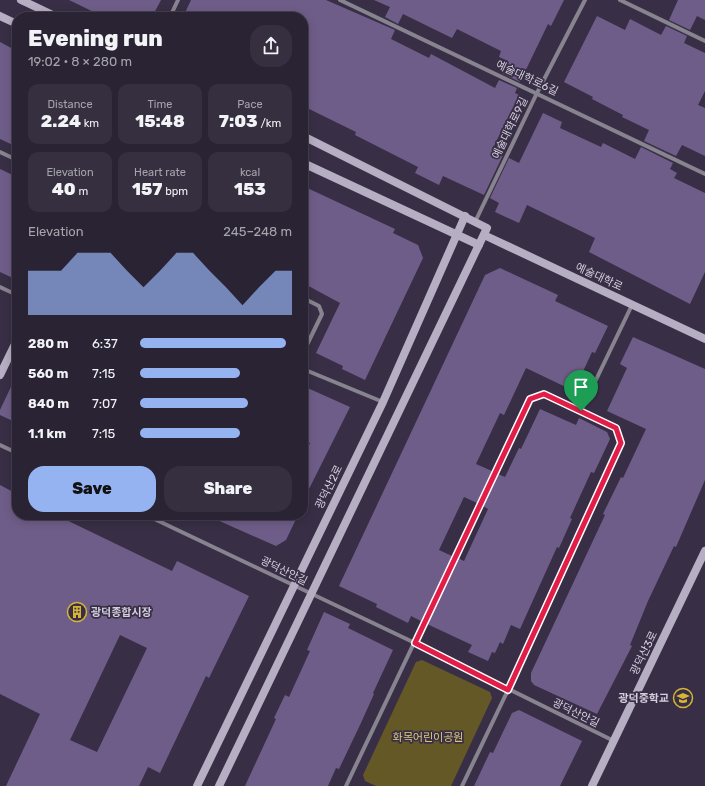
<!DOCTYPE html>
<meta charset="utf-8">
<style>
body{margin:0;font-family:Rubik,"Noto Sans KR",sans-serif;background:#362f40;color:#f1f3f6;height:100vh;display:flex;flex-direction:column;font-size:15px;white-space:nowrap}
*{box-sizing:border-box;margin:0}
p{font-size:13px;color:#a5a4ac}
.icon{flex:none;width:22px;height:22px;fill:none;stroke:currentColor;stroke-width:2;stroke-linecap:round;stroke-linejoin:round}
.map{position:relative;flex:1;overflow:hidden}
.sheet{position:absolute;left:12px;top:12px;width:296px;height:508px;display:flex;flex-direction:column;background:#2a2334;border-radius:16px;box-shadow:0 2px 10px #0003,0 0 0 1px #46404f}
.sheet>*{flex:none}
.pin{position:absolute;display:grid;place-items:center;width:34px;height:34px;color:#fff;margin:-41px -17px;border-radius:50% 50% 50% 0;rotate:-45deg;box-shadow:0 0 4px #0007}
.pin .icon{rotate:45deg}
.round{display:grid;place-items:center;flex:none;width:42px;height:42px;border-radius:16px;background:#362f40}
.summary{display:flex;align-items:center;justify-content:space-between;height:68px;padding:0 16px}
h1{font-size:22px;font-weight:800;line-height:30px}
.stats{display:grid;grid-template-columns:repeat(3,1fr);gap:6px;height:68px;padding:4px 16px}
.stats div{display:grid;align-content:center;border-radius:10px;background:#362f40;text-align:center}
.stats b{font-size:17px;font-weight:800}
.stats small{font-size:11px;font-weight:400}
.stats p{font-size:11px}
.chart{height:112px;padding:8px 16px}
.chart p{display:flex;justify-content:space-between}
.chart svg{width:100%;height:72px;margin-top:4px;fill:#95b2f1;opacity:.7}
.action{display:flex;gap:8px;margin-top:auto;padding:8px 16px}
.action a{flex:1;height:46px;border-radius:16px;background:#95b2f1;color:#111;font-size:16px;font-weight:800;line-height:46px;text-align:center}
.action a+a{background:#362f40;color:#f1f3f6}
ul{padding:0 16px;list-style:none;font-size:13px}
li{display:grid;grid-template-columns:64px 48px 1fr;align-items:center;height:30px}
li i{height:10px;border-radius:5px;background:#95b2f1}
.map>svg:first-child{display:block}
.green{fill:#655827}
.building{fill:#6f5d89;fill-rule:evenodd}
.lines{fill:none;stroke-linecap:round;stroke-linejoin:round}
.street{stroke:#87838f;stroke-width:4}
.secondary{stroke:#b6afc3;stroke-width:8}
.route-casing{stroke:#fff;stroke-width:8}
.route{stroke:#e11d48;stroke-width:5}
.labels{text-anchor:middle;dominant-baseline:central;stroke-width:3.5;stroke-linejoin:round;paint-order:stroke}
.street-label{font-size:11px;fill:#d4cedd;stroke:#382f46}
.poi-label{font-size:11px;font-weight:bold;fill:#d4cedd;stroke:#382f46;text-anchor:start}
.park-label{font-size:11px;fill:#dcc779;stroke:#382f46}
</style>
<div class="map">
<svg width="705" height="786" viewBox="0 0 705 786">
<rect width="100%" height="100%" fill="#382f46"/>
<path class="green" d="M422 660 490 692 492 698 451 786H376L365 781 363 775 416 662Z"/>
<g class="building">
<path d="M69 0H161L152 17H104Z"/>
<path d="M191 0H326L395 30 391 39 429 58 431 54 495 88 499 80 517 88 515 93 519 95 492 150 503 155 484 195 443 176 439 185 415 173 418 167 355 135 356 132 303 106V17H183Z"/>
<path d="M374 0H564L551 26 548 24 520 82 502 73 508 61 499 57 501 51 457 29 452 38 403 14 398 24 385 17 390 7Z"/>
<path d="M678 0H705V20L697 16 690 30 669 20Z"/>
<path d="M597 16 625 30 630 19 661 35 666 26 687 36 684 43 705 53V91L698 105 705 108V156L682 145 676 156 644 141 649 130 622 117 623 115 592 99 593 97 564 82Z"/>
<path d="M0 42 17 51V147L0 139Z"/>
<path d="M543 113 562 122 560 128 601 147 603 143 635 159 641 147 673 163 670 169 677 173 674 178 705 193V272L690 304 589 252 595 238 527 205 519 223 495 212 499 203 490 198 509 158 519 163Z"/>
<path d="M0 169 17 177V280L0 272Z"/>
<path d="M303 186 395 229 393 233 418 245 423 258 365 380 342 369 343 366 316 353 340 303 303 283Z"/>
<path d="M500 268 558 295 555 301 608 326 595 353 592 352 574 391 526 368 504 415 500 413 476 464 492 471 477 503 464 497 439 550 452 556 421 621 411 616 408 623 376 607 377 604 339 586 485 275Z"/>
<path d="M633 337 705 369V480L676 547 674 546 648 601 630 645 632 646 597 714 534 685 531 681V673L605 515 603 514 621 477 623 478 646 429 607 411 627 368 620 364Z"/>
<path d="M17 374V423L0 415V410Z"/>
<path d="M303 386 350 407 303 501V457L310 443 303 439Z"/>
<path d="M540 409 576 425 579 418 607 432 610 439 594 473 591 472 570 518 572 519 559 548 557 547 520 629 511 625 503 644 500 642 495 653 492 652 488 661 468 652 472 645 427 624 458 558 464 561 488 509 483 506 498 474 505 477 519 448 521 449Z"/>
<path d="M0 485 17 494V515H56L172 571 177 561 249 596 209 678 206 676 160 773 148 767 139 786H6L40 714 0 694ZM120 635 147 648 97 752 70 740Z"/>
<path d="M206 515H298L286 540 276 546Z"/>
<path d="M324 612 350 624 348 628 393 650 373 693 374 694 360 725 339 769 336 768 328 786H245L276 719 274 718 285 695 289 697 310 651 307 650Z"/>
<path d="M519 710 582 741 560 786H474L490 752 493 753 512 713Z"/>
</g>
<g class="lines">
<g class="street">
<path d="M340 0 705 174"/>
<path d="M620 0 705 41"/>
<path d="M170 17 178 0"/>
<path d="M0 152 17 160"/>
<path d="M475 222 537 93 585 0"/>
<path d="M0 287 17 295"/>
<path d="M303 298 319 306 322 314 303 353"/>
<path d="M303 369 383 402"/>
<path d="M581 411 632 305"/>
<path d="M0 445 17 453"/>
<path d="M146 515 415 643 614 741"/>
<path d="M346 786 530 399 544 394 616 429 621 443 508 690 462 786"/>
</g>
<g class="secondary">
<path d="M21 0 57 17"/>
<path d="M0 16 17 24"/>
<path d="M303 163 479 245"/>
<path d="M484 235 705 339"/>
<path d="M0 375 17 340"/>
<path d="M197 786 383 402 465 216"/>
<path d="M219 786 487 228 303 136"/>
<path d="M592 786 705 551"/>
</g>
</g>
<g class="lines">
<defs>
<path id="route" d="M544 394 616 428 621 443 508 690 415 643 530 399Z"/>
</defs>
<use href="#route" class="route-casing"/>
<use href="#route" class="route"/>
</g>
<defs>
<symbol id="building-ring" viewBox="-11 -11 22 22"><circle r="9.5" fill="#382f46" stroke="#d5b535" stroke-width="1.5"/><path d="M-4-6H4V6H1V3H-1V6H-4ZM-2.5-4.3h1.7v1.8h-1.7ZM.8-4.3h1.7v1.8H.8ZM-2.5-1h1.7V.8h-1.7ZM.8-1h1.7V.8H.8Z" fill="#d5b535"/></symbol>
<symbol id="school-ring" viewBox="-11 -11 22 22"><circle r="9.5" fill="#382f46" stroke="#d5b535" stroke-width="1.5"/><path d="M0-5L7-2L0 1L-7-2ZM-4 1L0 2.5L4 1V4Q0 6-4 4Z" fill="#d5b535"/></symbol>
</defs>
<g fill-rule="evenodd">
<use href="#building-ring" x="66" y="601" width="22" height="22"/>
<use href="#school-ring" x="672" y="687" width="22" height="22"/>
</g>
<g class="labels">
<g class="street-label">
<text transform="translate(527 78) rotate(25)">예술대학로6길</text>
<text transform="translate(510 128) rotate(-64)">예술대학로9길</text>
<text transform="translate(599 277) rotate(25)">예술대학로</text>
<text transform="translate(329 487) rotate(-64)">광덕산2로</text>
<text transform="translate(284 571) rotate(26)">광덕산안길</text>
<text transform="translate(644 653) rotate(-64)">광덕산3로</text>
<text transform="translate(576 713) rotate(26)">광덕산안길</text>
</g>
<g class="poi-label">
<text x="91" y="612">광덕종합시장</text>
<text x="669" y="698" text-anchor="end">광덕중학교</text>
</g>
<g class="park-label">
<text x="428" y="737">화목어린이공원</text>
</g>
</g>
</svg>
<div class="pin" style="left:581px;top:411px;background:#1e9e55"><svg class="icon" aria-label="arrive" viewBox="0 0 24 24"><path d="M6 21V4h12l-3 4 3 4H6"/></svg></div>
<section class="sheet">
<div class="summary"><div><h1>Evening run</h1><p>19:02 · 8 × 280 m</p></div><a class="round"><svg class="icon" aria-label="share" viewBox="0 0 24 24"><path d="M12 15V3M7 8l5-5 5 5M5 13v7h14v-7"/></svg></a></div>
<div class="stats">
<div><p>Distance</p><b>2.24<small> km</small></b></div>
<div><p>Time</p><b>15:48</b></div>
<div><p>Pace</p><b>7:03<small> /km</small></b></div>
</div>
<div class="stats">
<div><p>Elevation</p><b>40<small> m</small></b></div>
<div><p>Heart rate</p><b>157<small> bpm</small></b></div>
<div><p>kcal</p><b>153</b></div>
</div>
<div class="chart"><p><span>Elevation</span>245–248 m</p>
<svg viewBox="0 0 160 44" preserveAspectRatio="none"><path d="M0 44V17L10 17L20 17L30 6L40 6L50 6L60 17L70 27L80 17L90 6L100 6L110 17L120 27L130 38L140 27L150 17L160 17V44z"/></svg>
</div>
<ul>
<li><b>280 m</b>6:37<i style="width:96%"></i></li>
<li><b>560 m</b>7:15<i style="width:66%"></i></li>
<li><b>840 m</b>7:07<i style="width:71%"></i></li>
<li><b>1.1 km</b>7:15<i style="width:66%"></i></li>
</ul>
<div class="action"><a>Save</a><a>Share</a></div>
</section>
</div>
